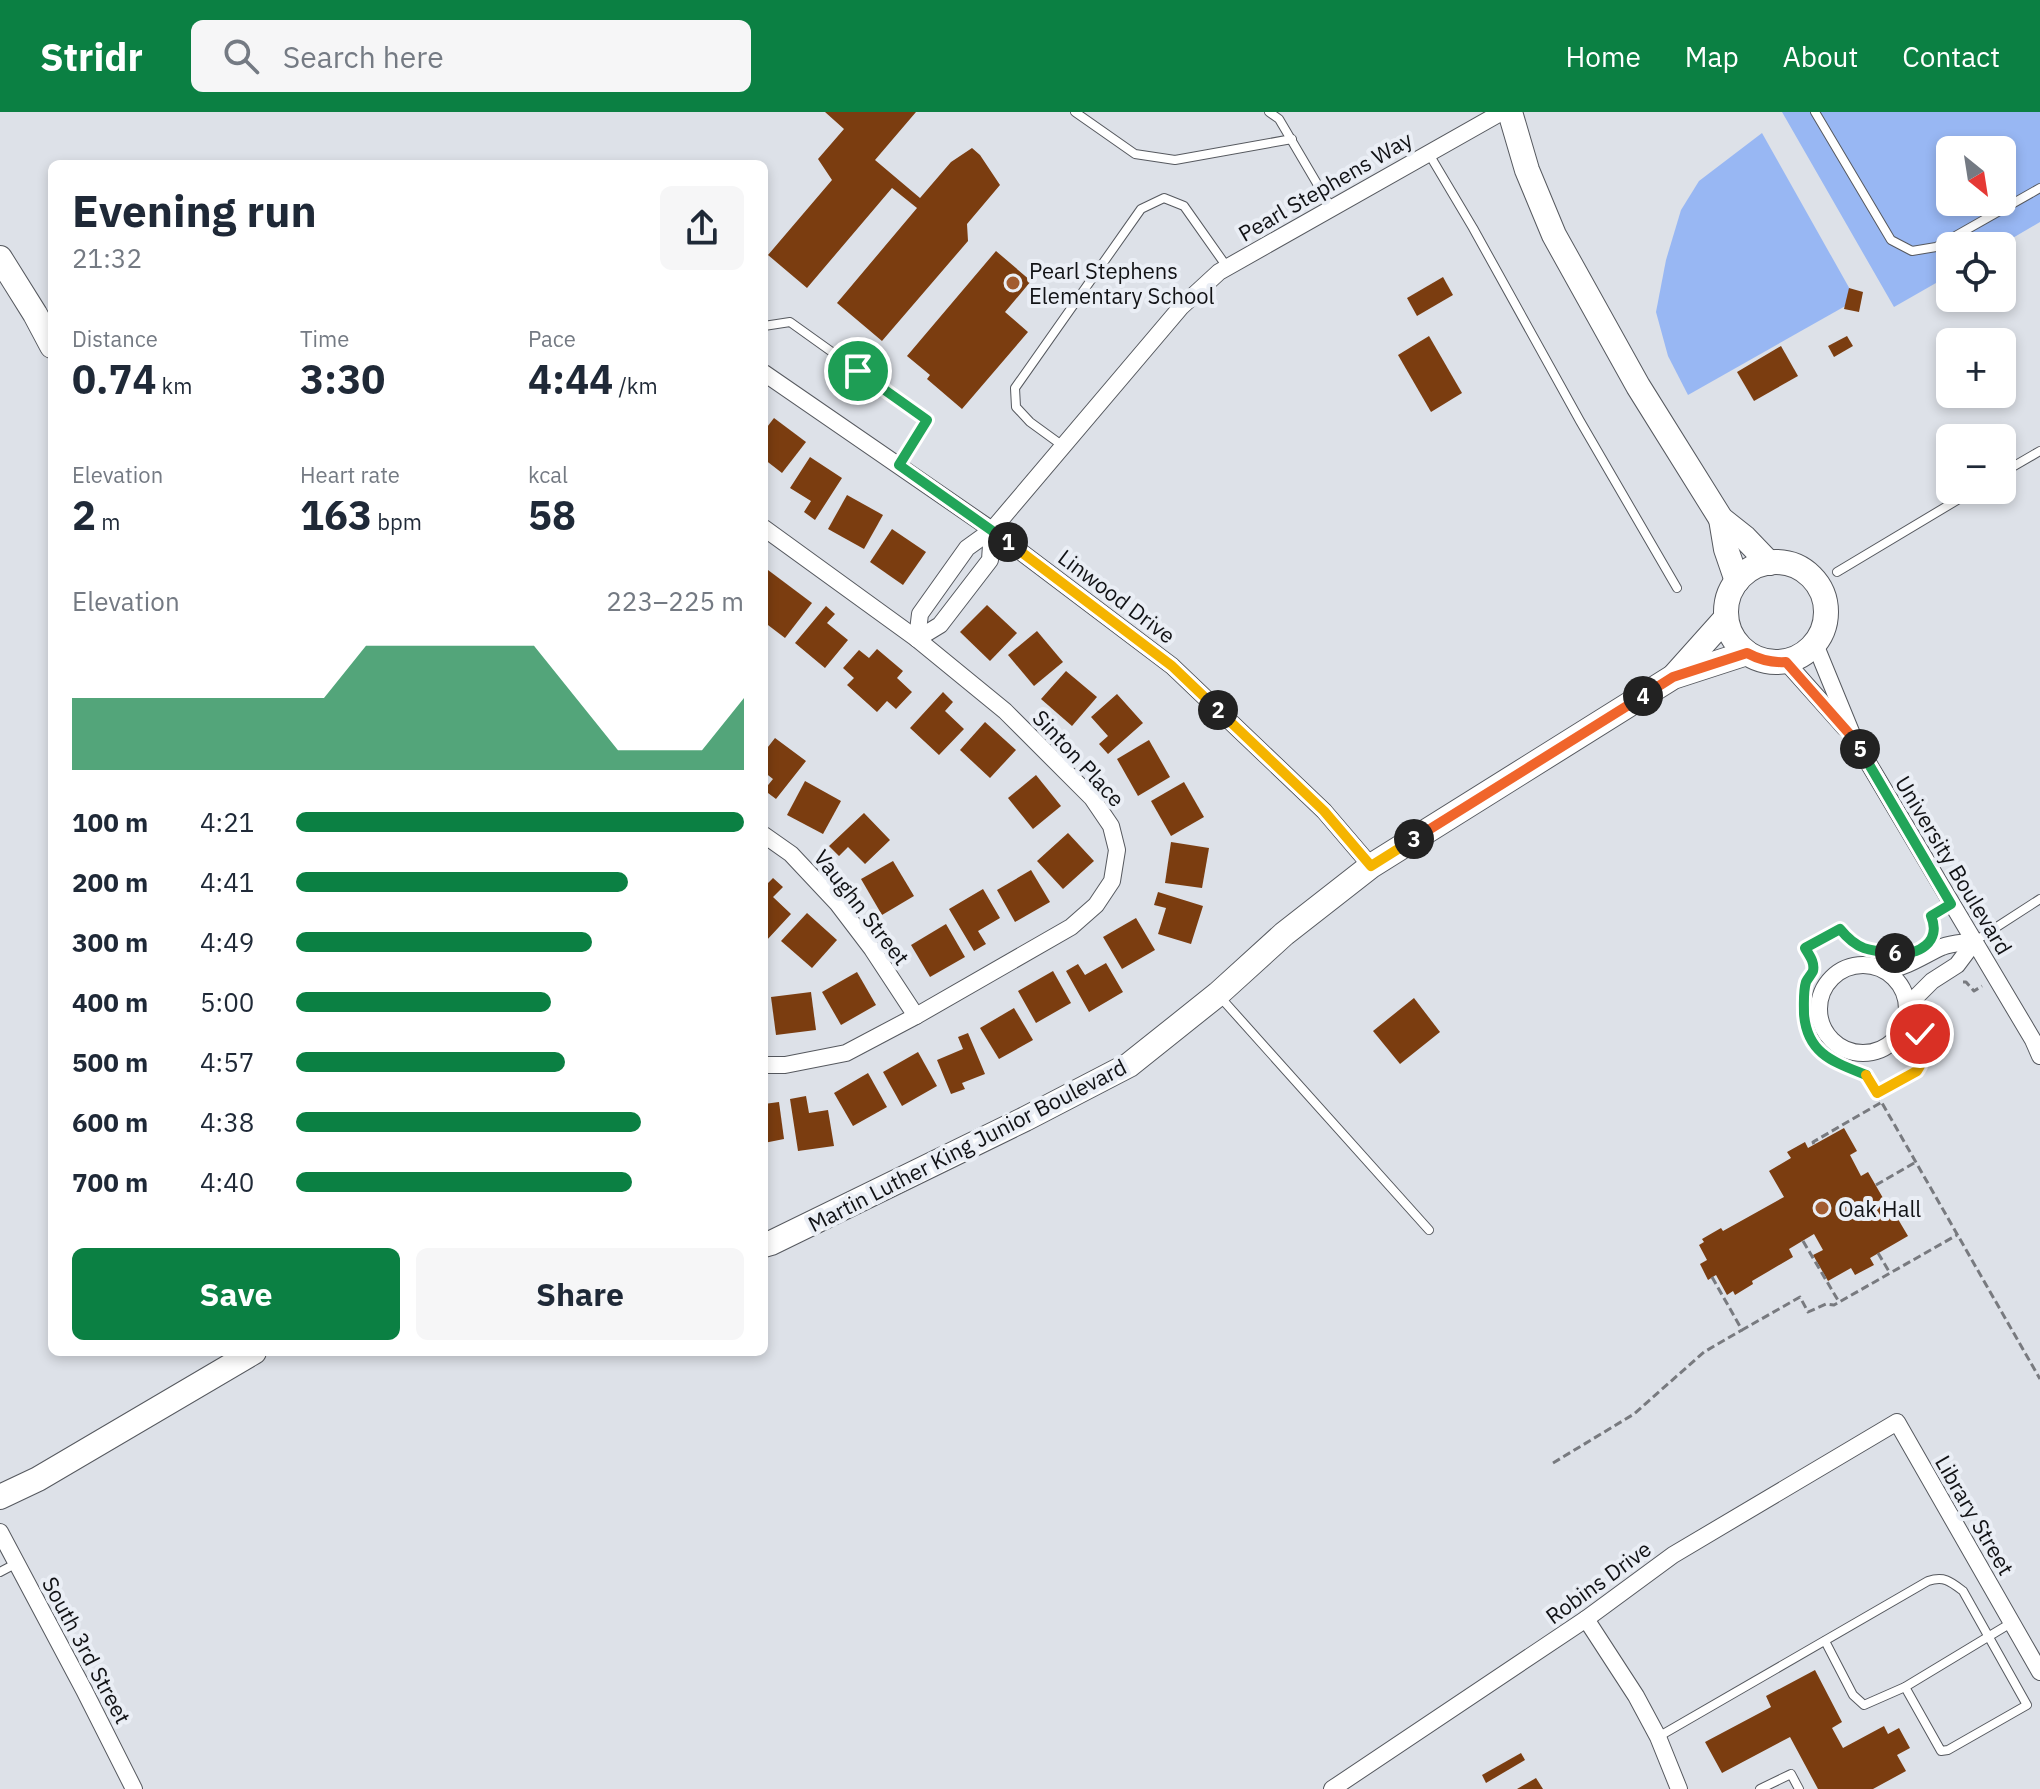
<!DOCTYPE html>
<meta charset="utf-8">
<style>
body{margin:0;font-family:"IBM Plex Sans",sans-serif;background:#f6f6f7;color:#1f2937;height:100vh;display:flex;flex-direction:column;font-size:30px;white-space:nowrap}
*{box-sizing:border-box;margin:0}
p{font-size:26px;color:#747a83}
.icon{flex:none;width:44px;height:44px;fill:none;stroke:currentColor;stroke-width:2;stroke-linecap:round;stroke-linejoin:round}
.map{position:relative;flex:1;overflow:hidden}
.drawer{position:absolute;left:48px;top:48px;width:720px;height:1196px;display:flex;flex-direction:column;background:#fff;border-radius:12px;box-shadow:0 4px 12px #0003}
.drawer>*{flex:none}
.needle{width:52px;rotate:150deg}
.tools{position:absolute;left:1936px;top:24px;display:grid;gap:16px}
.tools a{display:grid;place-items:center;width:80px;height:80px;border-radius:12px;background:#fff;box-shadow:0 4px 12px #0003;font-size:40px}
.pin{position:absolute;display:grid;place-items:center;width:68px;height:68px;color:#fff;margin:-34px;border:4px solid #fff;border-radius:50%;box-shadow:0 2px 8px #0007}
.km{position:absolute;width:40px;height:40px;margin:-20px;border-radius:50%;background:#222;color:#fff;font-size:22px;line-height:40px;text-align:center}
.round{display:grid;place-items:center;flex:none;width:84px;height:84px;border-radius:12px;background:#f6f6f7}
.summary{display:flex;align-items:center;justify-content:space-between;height:136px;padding:0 24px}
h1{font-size:44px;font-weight:700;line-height:60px}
.figures{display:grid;grid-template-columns:repeat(3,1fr);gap:12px;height:136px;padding:8px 24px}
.figures div{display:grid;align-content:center}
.figures b{font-size:40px;font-weight:700}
.figures small{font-size:22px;font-weight:400}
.figures p{font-size:22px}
.chart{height:224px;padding:16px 24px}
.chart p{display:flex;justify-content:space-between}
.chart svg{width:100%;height:144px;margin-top:8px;fill:#0b8043;opacity:.7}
.primary-button{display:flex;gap:16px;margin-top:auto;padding:16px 24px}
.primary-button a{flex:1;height:92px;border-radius:12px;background:#0b8043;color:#fff;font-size:32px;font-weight:700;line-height:92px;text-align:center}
.primary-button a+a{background:#f6f6f7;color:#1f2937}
ul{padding:0 24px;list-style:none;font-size:26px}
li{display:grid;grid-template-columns:128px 96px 1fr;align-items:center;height:60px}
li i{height:20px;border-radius:10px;background:#0b8043}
header{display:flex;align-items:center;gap:48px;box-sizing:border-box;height:112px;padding:0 40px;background:#0b8043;color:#fff}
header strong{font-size:38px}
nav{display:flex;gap:44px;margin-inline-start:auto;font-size:28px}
.search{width:560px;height:72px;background:#f6f6f7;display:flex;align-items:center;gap:20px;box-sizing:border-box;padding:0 28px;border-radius:12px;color:#747a83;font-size:30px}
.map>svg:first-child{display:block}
.green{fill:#98b7f3;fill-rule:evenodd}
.building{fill:#7b3d10}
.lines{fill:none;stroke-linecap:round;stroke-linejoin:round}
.lane-casing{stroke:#56595f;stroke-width:10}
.street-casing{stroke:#56595f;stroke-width:18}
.secondary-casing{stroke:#56595f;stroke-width:26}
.path{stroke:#787a7f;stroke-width:3;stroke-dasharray:8 4;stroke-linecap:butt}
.lane{stroke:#fff;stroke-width:8}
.street{stroke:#fff;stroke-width:16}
.secondary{stroke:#fff;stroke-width:24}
.split-1-casing{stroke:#fff;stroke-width:16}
.split-2-casing{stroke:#fff;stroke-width:16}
.split-3-casing{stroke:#fff;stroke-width:16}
.split-4-casing{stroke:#fff;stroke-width:16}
.split-5-casing{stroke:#fff;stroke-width:16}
.split-6-casing{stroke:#fff;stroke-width:16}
.split-7-casing{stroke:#fff;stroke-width:16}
.split-8-casing{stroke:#fff;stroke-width:16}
.split-1{stroke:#22a559;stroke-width:10}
.split-2{stroke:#f5b400;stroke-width:10}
.split-3{stroke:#f5b400;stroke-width:10}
.split-4{stroke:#f0652b;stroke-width:10}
.split-5{stroke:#f0652b;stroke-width:10}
.split-6{stroke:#22a559;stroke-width:10}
.split-7{stroke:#22a559;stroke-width:10}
.split-8{stroke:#f5b400;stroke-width:10}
.poi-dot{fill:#a25c30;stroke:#eaeef5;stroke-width:3}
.labels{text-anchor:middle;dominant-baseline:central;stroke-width:8;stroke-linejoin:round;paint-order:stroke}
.street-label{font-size:22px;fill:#111215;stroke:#eaeef5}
.poi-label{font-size:22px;fill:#111215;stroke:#eaeef5;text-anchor:start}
</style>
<header>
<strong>Stridr</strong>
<div class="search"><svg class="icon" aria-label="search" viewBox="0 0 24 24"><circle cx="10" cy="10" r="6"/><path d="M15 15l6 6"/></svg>Search here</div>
<nav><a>Home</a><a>Map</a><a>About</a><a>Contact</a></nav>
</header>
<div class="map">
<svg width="2040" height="1677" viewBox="0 0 2040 1677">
<rect width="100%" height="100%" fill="#dde1e8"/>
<g class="green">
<path d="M1782 0H2040V110L1999 134H1950V163L1894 195ZM1950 38H2002V90H1950Z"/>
<path d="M1762 21 1856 188 1688 283 1668 244 1656 200 1666 148 1681 98 1699 69Z"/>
</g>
<g class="building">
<path d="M825 0H916L875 48 920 86 951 50 972 36 980 43 1000 73 967 112 968 129 882 229 837 191 917 96 892 76 807 176 768 143 832 68 818 47 844 17Z"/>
<path d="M996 139 1031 169 1005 200 1028 220 962 297 927 267 930 263 907 244Z"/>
<path d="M1443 165 1453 183 1417 204 1407 186Z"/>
<path d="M1849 176 1863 180 1859 200 1844 197Z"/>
<path d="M1429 224 1462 281 1431 300 1398 243Z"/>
<path d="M1847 224 1853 234 1834 245 1828 234Z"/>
<path d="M1781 234 1798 264 1754 289 1737 260Z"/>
<path d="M774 306 806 330 782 361 764 347V319Z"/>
<path d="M810 345 842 366 815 408 804 400 811 389 790 376Z"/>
<path d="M847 383 883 403 864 437 828 417Z"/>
<path d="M892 417 926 440 903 473 870 450Z"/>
<path d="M764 455 812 491 785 526 764 510Z"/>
<path d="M987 493 1017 521 990 549 960 520Z"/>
<path d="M826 494 835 502 827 511 848 528 825 556 795 531Z"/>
<path d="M1037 519 1063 550 1034 574 1008 543Z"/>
<path d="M877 537 903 559 897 566 912 580 896 597 887 589 877 600 847 573 854 566 843 556 859 538 869 546Z"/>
<path d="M1066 559 1097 585 1072 614 1041 587Z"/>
<path d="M943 580 953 590 945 599 964 617 939 643 910 616Z"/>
<path d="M1117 582 1143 611 1108 642 1099 632 1108 624 1091 605Z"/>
<path d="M985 610 1016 638 990 666 960 638Z"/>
<path d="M775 626 806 649 776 687 764 678 773 667 764 660V640Z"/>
<path d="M1149 628 1170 665 1138 684 1117 647Z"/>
<path d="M1036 663 1061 694 1033 717 1008 686Z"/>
<path d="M805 669 841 689 823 722 787 703Z"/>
<path d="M1184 670 1204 705 1171 724 1151 689Z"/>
<path d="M864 701 890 728 865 752 848 735 839 744 829 734Z"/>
<path d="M1068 721 1094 749 1063 777 1037 749Z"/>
<path d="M1171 730 1209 736 1202 776 1165 771Z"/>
<path d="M893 749 914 784 882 803 861 767Z"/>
<path d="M1031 758 1050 790 1015 810 997 778Z"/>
<path d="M773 766 783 775 773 785 791 802 766 829 764 827V775Z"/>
<path d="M983 777 1000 806 978 819 986 832 974 839 949 797Z"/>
<path d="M1158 780 1203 794 1191 832 1158 822 1166 796 1154 793Z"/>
<path d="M807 801 837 828 812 856 781 829Z"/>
<path d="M1136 806 1155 838 1122 857 1103 825Z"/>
<path d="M946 812 965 845 930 865 911 833Z"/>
<path d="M1106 851 1123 880 1089 900 1066 859 1078 852 1085 863Z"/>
<path d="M1053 859 1071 891 1036 911 1018 879Z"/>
<path d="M857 860 876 893 841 913 822 880Z"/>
<path d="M811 880 816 918 776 923 771 885Z"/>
<path d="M1414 886 1440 920 1400 952 1373 919Z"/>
<path d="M1014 896 1033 928 999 947 980 916Z"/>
<path d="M968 921 985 962 962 971 965 977 951 982 937 948 963 937 958 925Z"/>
<path d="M918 940 937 974 902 994 883 960Z"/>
<path d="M868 961 887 995 853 1014 834 981Z"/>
<path d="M806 984 809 1001 828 998 834 1034 798 1039 790 987Z"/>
<path d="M779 990 784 1027 764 1031V992Z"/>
<path d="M1844 1016 1857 1039 1850 1043 1861 1064 1868 1060 1883 1086 1877 1090 1887 1106 1895 1102 1908 1124 1870 1146 1874 1153 1855 1163 1851 1156 1828 1169 1813 1143 1823 1138 1814 1122 1789 1137 1793 1145 1752 1169 1753 1172 1735 1183 1733 1179 1727 1183 1716 1163 1708 1168 1700 1152 1707 1148 1699 1133 1704 1130 1702 1127 1721 1116 1723 1119 1784 1085 1769 1059 1791 1046 1787 1040 1805 1030 1808 1036Z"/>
<path d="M1815 1558 1842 1610 1832 1616 1843 1636 1884 1614 1888 1622 1899 1616 1910 1636 1897 1643 1906 1659 1873 1677H1818L1790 1625 1722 1661 1705 1630 1771 1595 1766 1584Z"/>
<path d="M1521 1641 1525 1648 1486 1671 1482 1663Z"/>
<path d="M1536 1666 1543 1677H1517Z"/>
</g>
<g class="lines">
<defs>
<g id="lane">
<path d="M1075 0 1135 42 1175 48 1292 27"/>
<path d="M1269 0 1279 7 1332 97"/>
<path d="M1815 0 1891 128 1912 139 1936 135 2040 76"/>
<path d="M1429 42 1473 116 1580 309 1677 476"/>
<path d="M764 214 790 210 927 308 899 353"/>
<path d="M1063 334 1030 310 1016 295 1015 276 1141 97 1164 86 1184 94 1227 155"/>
<path d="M2002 361 2040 339"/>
<path d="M1837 460 1974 378"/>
<path d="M1975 829 2040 787"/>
<path d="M1221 886 1429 1118"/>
<path d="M0 1460 17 1451"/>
<path d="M1825 1529 1853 1583 1864 1593 1905 1575 2011 1511"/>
<path d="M1658 1625 1928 1469C1944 1464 1950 1469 1963 1479L2027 1593 1948 1638 1941 1639 1905 1575"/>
<path d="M1760 1677 1791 1662 1799 1677"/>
</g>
<g id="street">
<path d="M764 261 992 418 1172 554 1324 699 1371 754"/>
<path d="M764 416 917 527 1005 599 1092 686 1111 714 1117 738 1112 769 1096 793 1071 815 916 904 846 941 785 953H764"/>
<path d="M917 527 920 502 967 436 992 418 1181 195 1219 160 1502 0"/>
<path d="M917 527 940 513 990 448 992 418"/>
<path d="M1815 532 1854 627 2033 928 2040 944"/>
<path d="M1786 550 1845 616"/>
<path d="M764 723 791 742 837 791 872 837 916 904"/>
<circle cx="1863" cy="897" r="44"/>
<path d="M1887 858C1908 855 1924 843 1942 835 1952 831 1964 831 1975 829"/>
<path d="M1909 896 1915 886 1932 869 1957 853 1975 829"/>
<path d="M0 1420 84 1578 134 1677"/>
<path d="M1586 1507 1636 1584 1658 1625 1679 1677"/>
<path d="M1332 1677 1586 1507 1673 1443 1897 1310 2040 1560"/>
</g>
<g id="secondary">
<path d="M1510 0 1527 58 1554 123 1638 274 1721 407 1745 426 1769 451"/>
<path d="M0 146 35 202 52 234"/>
<path d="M1721 407 1726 437 1737 469"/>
<circle cx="1776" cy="500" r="50"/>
<path d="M1675 563 1726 506"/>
<path d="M764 1133 771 1131 1025 1007 1129 953 1218 882 1284 822 1371 754 1673 565 1747 541"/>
<path d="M0 1385 38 1367 254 1240"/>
</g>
</defs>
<use href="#lane" class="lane-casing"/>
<use href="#street" class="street-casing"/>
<use href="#secondary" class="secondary-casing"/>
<g class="path">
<path d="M1934 821 1935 813 1931 804 1937 801"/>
<path d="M1884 840C1862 838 1853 834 1840 817L1805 836C1809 843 1815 850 1813 859 1811 863 1808 866 1806 870 1803 880 1804 891 1804 901 1807 942 1833 950 1866 963L2040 1267"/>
<path d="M1963 870H1966L1974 879 1982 874"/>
<path d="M1877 981 1917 959 1920 954C1907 924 1925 928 1926 902"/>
<path d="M1814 1032 1813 1030 1882 990"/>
<path d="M1876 1073 1916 1050"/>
<path d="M1803 1129 1839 1190"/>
<path d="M1878 1141 1890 1161"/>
<path d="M1712 1165 1742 1218 1800 1185 1808 1200 1826 1192 1834 1193 1957 1123"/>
<path d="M1553 1351 1634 1302 1704 1240 1742 1218"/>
</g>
<use href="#lane" class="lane"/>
<use href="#street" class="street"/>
<use href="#secondary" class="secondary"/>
</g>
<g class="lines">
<defs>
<path id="split-1" d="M858 259 927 308 899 353 1008 430"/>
<path id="split-2" d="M1008 430 1172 554 1218 598"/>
<path id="split-3" d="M1218 598 1324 699 1371 754 1414 727"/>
<path id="split-4" d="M1414 727 1643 584"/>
<path id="split-5" d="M1643 584 1673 565 1747 541C1760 548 1771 551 1786 550L1854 627 1860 637"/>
<path id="split-6" d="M1860 637 1951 792 1931 804C1942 830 1918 844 1895 841"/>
<path id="split-7" d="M1866 963C1834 950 1807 942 1804 902 1804 891 1803 880 1806 870 1808 866 1811 863 1813 859 1815 850 1809 843 1805 836L1840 817C1857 838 1869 839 1895 841"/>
<path id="split-8" d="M1866 963 1877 981 1917 959 1920 954C1914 940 1911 936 1920 922"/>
</defs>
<use href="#split-1" class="split-1-casing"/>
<use href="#split-2" class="split-2-casing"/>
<use href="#split-3" class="split-3-casing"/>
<use href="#split-4" class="split-4-casing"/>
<use href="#split-5" class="split-5-casing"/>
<use href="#split-6" class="split-6-casing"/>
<use href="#split-7" class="split-7-casing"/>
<use href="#split-8" class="split-8-casing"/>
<use href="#split-1" class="split-1"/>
<use href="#split-2" class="split-2"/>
<use href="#split-3" class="split-3"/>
<use href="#split-4" class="split-4"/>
<use href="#split-5" class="split-5"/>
<use href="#split-6" class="split-6"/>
<use href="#split-7" class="split-7"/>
<use href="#split-8" class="split-8"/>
</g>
<g class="poi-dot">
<circle cx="1013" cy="171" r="8"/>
<circle cx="1822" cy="1096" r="8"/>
</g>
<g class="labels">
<g class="street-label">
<text transform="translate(1325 74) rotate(-30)">Pearl Stephens Way</text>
<text transform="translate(1117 484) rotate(37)">Linwood Drive</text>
<text transform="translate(1079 646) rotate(47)">Sinton Place</text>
<text transform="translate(1954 753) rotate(59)">University Boulevard</text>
<text transform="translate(862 795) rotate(52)">Vaughn Street</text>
<text transform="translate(967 1033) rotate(-27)">Martin Luther King Junior Boulevard</text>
<text transform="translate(1975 1403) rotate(60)">Library Street</text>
<text transform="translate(1598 1470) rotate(-36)">Robins Drive</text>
<text transform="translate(87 1538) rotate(62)">South 3rd Street</text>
</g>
<g class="poi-label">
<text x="1029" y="158">Pearl Stephens<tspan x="1029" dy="25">Elementary School</tspan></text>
<text x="1838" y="1096">Oak Hall</text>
</g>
</g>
</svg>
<div class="tools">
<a><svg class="needle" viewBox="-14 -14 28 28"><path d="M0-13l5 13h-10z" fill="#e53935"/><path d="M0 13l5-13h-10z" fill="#747a83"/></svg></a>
<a><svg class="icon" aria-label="locate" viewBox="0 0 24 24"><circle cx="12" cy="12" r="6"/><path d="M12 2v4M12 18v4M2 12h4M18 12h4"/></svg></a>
<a>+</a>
<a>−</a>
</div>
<div class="pin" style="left:858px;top:259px;background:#1e9e55"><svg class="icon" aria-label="arrive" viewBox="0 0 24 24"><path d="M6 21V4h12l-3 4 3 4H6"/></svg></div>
<div class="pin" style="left:1920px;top:922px;background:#d93025"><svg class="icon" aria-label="check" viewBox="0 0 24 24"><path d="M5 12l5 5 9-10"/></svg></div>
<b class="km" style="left:1008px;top:430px">1</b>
<b class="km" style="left:1218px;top:598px">2</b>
<b class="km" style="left:1414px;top:727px">3</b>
<b class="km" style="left:1643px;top:584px">4</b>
<b class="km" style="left:1860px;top:637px">5</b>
<b class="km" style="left:1895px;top:841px">6</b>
<section class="drawer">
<div class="summary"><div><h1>Evening run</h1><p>21:32</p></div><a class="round"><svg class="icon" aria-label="share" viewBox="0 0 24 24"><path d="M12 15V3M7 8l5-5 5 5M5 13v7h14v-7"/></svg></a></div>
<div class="figures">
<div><p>Distance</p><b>0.74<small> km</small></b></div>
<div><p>Time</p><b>3:30</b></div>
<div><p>Pace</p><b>4:44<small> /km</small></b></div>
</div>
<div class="figures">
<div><p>Elevation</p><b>2<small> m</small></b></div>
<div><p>Heart rate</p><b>163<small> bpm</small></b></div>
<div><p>kcal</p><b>58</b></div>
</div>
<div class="chart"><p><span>Elevation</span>223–225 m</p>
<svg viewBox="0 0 160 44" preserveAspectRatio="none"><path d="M0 44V22L10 22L20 22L30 22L40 22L50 22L60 22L70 6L80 6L90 6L100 6L110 6L120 22L130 38L140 38L150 38L160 22V44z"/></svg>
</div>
<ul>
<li><b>100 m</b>4:21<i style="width:100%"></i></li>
<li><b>200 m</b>4:41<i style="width:74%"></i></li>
<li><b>300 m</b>4:49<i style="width:66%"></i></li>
<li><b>400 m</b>5:00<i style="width:57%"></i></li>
<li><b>500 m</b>4:57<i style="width:60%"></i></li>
<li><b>600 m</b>4:38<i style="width:77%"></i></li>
<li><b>700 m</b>4:40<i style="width:75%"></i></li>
</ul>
<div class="primary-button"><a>Save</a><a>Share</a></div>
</section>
</div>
